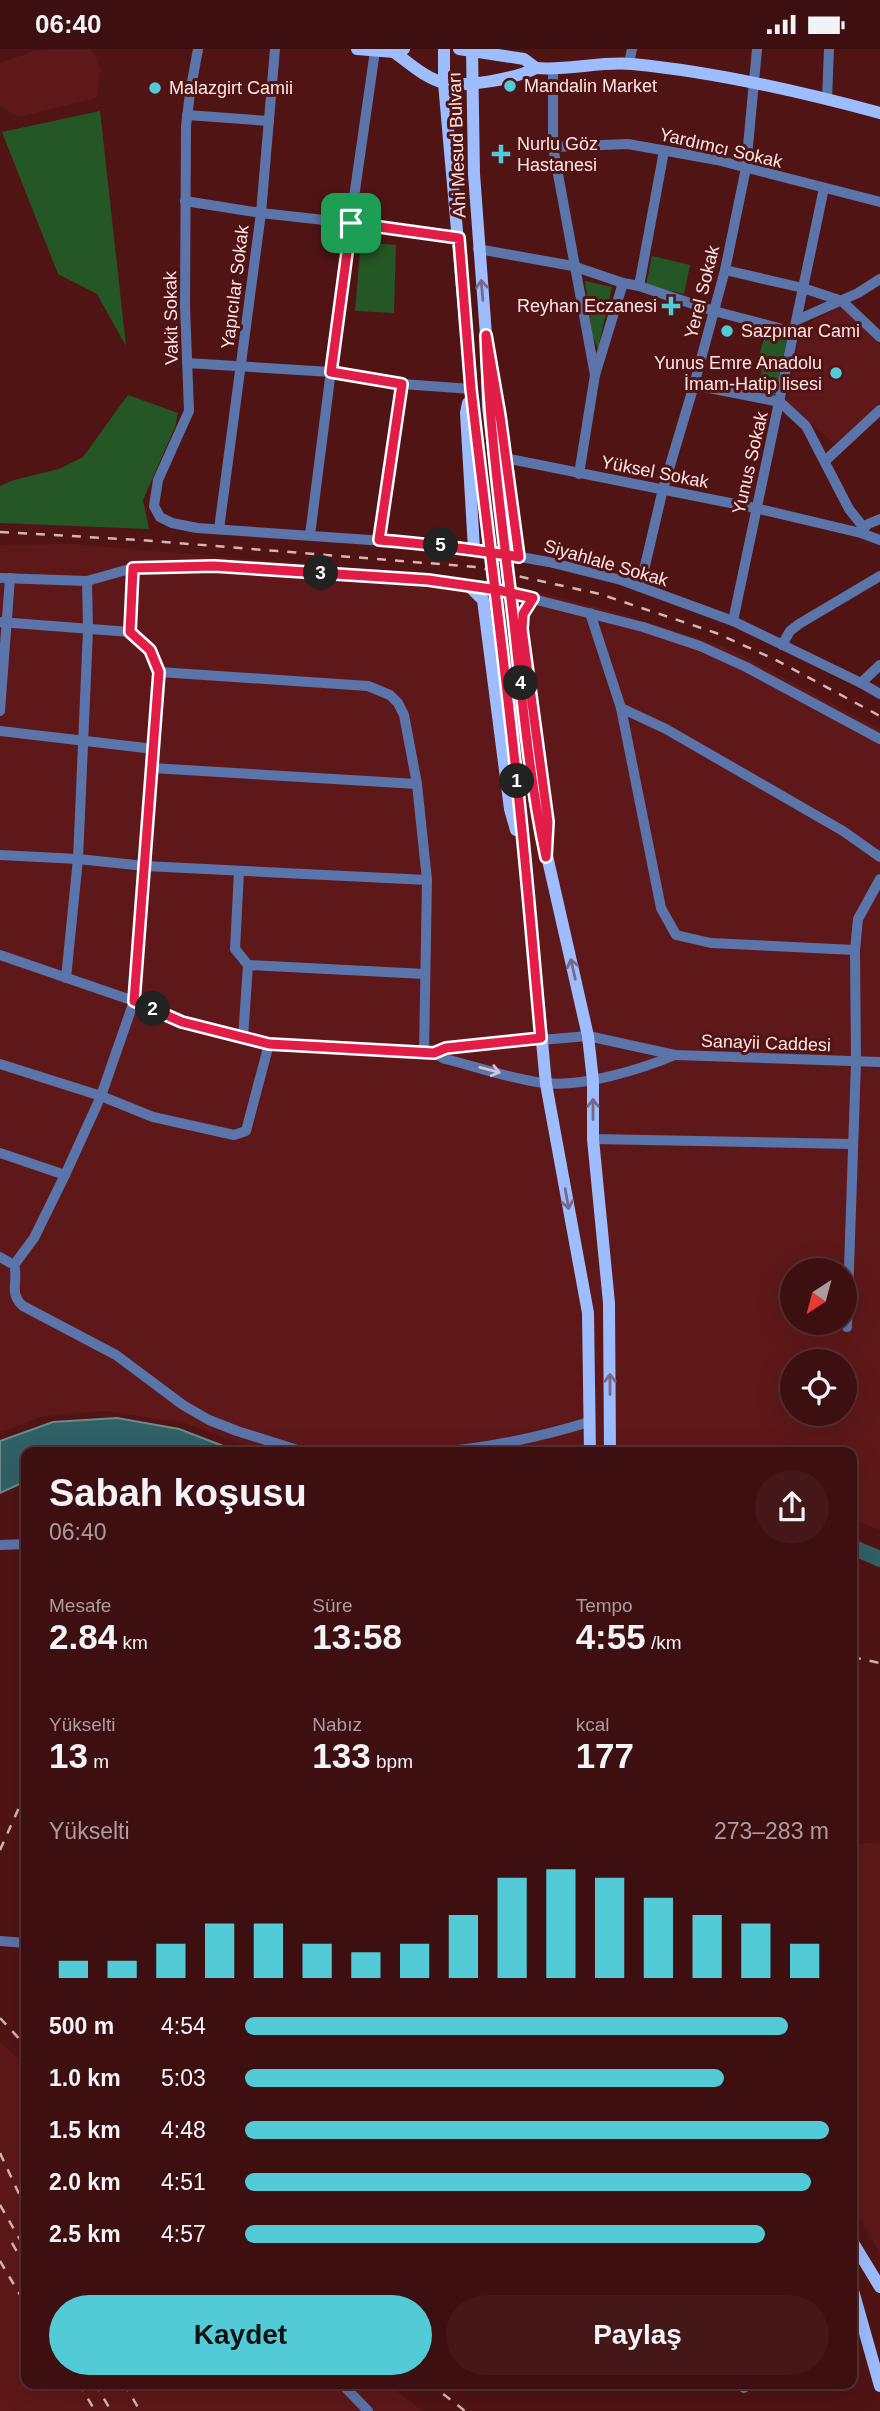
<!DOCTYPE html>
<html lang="tr">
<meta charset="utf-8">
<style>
body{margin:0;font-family:Arial,sans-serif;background:#441819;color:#f1f3f6;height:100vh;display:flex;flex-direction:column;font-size:26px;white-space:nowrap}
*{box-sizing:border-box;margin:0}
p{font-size:23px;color:#ad9c9f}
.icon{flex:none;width:38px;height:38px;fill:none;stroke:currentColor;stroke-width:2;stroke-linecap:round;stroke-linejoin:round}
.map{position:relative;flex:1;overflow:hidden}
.side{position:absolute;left:21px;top:1398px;width:836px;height:942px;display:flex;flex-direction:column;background:#3d0f10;border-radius:14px;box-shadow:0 7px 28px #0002,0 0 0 2px #562f30}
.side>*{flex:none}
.needle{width:46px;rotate:216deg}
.tools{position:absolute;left:780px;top:1209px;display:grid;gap:14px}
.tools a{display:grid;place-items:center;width:77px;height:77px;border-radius:50%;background:#3d0f10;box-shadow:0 7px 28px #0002,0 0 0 2px #562f30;font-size:35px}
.pin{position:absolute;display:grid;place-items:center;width:60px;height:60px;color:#fff;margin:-30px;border-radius:14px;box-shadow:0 4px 10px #0006}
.km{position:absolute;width:35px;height:35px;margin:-18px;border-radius:50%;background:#222;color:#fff;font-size:19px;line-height:35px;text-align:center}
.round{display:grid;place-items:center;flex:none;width:74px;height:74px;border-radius:37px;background:#441819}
.head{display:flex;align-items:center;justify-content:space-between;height:119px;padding:0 28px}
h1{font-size:38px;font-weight:800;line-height:52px}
.figures{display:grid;grid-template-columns:repeat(3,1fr);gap:10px;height:119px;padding:7px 28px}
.figures div{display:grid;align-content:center}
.figures b{font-size:35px;font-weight:800}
.figures small{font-size:19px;font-weight:400}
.figures p{font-size:19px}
.chart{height:196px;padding:14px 28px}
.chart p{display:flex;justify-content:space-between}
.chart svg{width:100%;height:126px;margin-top:7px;stroke:#52cbd7;stroke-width:6}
.cta{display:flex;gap:14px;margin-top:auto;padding:14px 28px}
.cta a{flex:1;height:80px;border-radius:42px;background:#52cbd7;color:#111;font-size:28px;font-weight:800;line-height:80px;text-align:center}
.cta a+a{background:#441819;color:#f1f3f6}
ul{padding:0 28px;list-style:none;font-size:23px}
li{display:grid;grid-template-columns:112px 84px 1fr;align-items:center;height:52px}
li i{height:18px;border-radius:9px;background:#52cbd7}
.status{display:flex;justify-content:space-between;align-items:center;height:49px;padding:0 35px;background:#3d0f10;direction:ltr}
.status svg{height:19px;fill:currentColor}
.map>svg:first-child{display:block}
.built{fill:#5e1819;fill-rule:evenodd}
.green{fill:#255726}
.water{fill:#306166;stroke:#6e898c;stroke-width:2}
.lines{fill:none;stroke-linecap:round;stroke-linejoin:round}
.river{stroke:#306166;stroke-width:16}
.minor{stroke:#5b74a9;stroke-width:10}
.major{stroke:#9dbdfe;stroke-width:12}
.rail{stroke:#d6b4b3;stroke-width:2.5;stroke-dasharray:9 9;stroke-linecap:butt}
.oneway{stroke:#77688a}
.oneway2{stroke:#cec4d2}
.route-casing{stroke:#fff;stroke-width:14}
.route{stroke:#e11d48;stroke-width:9}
.poi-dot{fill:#52cbd7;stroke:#511415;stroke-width:2.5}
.labels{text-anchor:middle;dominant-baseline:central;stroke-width:6;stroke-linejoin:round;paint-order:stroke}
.poi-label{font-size:18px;fill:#ffe6e4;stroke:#511415;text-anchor:start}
.street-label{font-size:18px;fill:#ffe6e4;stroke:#511415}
</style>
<div class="status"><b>06:40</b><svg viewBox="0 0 49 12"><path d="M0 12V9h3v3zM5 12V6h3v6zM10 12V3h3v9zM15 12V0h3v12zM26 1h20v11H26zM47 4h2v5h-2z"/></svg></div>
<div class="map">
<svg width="880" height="2362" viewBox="0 0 880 2362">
<rect width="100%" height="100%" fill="#511415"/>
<g class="built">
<path d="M53 0H91L101 19 96 49 19 68 0 57V14L34 2Z"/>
<path d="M841 257 880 296V354L835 395 787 353 802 278Z"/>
<path d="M73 495 363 520 514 537 616 563 728 599 880 680V1481L852 1470V1404L263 1403 185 1374 105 1362 44 1367 0 1383V496ZM793 1222H845V1274H793ZM793 1312H845V1365H793Z"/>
<path d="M866 1794H880V2204L852 2156V1797Z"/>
<path d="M0 1993 26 2017V2334L387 2335 423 2362H0Z"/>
</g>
<g class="green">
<path d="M100 62 126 297 97 245 58 225 2 83Z"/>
<path d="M361 193 396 196 394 264 355 262Z"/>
<path d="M652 207 690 216 684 245 646 236Z"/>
<path d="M585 232 612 238 598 299 592 286Z"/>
<path d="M766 283 787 289 775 348 759 343 762 318 757 313Z"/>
<path d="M128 346 178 364 175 378 143 451 149 480 0 474V437L14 431 59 420 83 408Z"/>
</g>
<path class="water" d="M117 1369 179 1380 239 1403 153 1402 26 1404V1432L0 1444V1392L53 1373Z"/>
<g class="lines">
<path class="river" d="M852 1498 880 1510"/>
<g class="minor">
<path d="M198 0 190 44 186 77 185 257 189 362 158 431 154 457 160 468 172 474 197 479 457 497 549 513 621 531 733 572 861 634 880 645"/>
<path d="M629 14 632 0"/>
<path d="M553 21V98L595 326"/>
<path d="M827 50 829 0"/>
<path d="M187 66 269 72"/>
<path d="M553 98 628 95 717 111 880 153"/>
<path d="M185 152 261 164 351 174 459 189"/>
<path d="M478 200 573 217 623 234 639 237 714 262 794 283"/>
<path d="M725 221 803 239 842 252 880 288"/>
<path d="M639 237 664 102"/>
<path d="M797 271 858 244 880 230"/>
<path d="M187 314 331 323 402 335 471 340"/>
<path d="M694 336 780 353 806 377 849 460 864 479"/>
<path d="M505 409 755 459 861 484 880 491"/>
<path d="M825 412 880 361"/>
<path d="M579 425 595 326 623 234"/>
<path d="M219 480 261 164 275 0"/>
<path d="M861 483 868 475 880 470"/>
<path d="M310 486 346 204 375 2"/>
<path d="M379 491 402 335"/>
<path d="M0 529 87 532 133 519 213 517 428 531 498 541 643 578 700 597 746 618 880 690"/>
<path d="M640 538 663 440 694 336 725 221 746 119 757 0"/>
<path d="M590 564 621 659 661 859 676 886 711 894 855 901"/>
<path d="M733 572 824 139"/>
<path d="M0 573 130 583 150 601 159 623 134 952 101 1047 65 1126 34 1189 14 1216"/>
<path d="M130 583 133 519"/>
<path d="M782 596 790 582 799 575 880 527"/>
<path d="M159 623 368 637 390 646 398 654 404 666 417 735 427 831 424 1004"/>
<path d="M861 634 880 616"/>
<path d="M621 659 666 680 843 782 880 808"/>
<path d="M0 662 10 529"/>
<path d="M0 682 154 700"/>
<path d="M152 719 417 735"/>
<path d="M0 806 78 810 145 817 427 831"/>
<path d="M239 822 235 900 248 916"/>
<path d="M0 906 134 952 182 973 243 989 269 995 320 999 434 1004 445 1010C478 1018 511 1030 544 1034 580 1039 642 1020 675 1006"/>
<path d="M66 929 78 810 88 581 87 532"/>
<path d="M243 989 248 916 425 925"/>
<path d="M434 1004 446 999 588 987 675 1006 880 1013"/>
<path d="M0 1015 101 1047 153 1068 234 1086 246 1082 269 995"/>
<path d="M593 1090 853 1095"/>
<path d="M0 1104 65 1126"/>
<path d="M0 1208 14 1216C19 1232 8 1244 23 1257L116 1306 183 1356 209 1371 237 1382 307 1404"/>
<path d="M847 1278 856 1013 855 901 858 870 880 830"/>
<path d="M428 1404C484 1400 537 1389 589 1373"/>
<path d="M0 1496 26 1495"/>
<path d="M0 1892 26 1894"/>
<path d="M341 2334 368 2362"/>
<path d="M744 2339 746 2334"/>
</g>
<g class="major">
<path d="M357 0 394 3 404 0"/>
<path d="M444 0V34L471 340 520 760 546 1035 588 1264 590 1404"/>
<path d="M459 0 524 10 536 19"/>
<path d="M472 0 474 125 486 286 488 358 535 754 588 987 593 1032V1090L609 1254 610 1404"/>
<path d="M394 3C408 13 426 30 445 34 468 38 515 30 536 19"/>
<path d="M536 19C568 22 600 12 632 15 716 23 799 42 880 64"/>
<path d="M493 328 519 508"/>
<path d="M468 354 466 364 474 500"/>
<path d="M469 537 483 551 510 760 516 781"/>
<path d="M533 549 523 565 522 580 548 773 547 791"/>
<path d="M852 2192 880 2238"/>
<path d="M852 2238 880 2337"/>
</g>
<g class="rail">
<path d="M0 483 140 491 476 518 600 545 716 584 774 610 880 667"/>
<path d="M852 1608 880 1614"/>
<path d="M0 1801 26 1743"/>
<path d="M0 1969 26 1997"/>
<path d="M0 2104 26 2160"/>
<path d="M0 2156 26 2201"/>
<path d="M12 2194 26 2218"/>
<path d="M0 2212 26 2256"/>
<path d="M79 2334 95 2362"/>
<path d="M95 2334 111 2362"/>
<path d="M124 2334 140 2362"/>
<path d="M429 2334 465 2362"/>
</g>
</g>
<defs><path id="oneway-shaft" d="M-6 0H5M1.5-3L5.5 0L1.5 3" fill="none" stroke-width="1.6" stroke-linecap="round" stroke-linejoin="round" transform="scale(1.75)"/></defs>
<g class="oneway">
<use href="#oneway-shaft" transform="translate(482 241) rotate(-95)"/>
<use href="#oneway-shaft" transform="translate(573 920) rotate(-103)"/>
<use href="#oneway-shaft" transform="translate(593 1060) rotate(-90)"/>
<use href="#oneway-shaft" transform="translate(567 1150) rotate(80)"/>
<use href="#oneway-shaft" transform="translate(610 1335) rotate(-90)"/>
</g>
<use class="oneway2" href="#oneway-shaft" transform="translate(490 1021) rotate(14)"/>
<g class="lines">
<defs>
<path id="route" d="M351 174 459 189 471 340C487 481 506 621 520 762 528 838 534 913 541 989L446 999 434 1004 269 995 182 973 134 952 159 623 150 601 130 583 133 519 214 517 428 531 498 541 533 549 523 565 522 580 548 773 546 808C529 729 522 647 513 566 502 473 489 380 486 286L500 367 519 508C472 500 427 495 379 491L402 335 331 323 351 174"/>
</defs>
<use href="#route" class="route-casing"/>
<use href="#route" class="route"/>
</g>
<g class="poi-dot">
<circle cx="510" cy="37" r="7"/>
<circle cx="155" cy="39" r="7"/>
<path d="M497.5 94.5h7v7h7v7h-7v7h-7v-7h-7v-7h7z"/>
<path d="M667.5 246.5h7v7h7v7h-7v7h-7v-7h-7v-7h7z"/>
<circle cx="727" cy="282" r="7"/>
<circle cx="836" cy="324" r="7"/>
</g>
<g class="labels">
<g class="poi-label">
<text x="524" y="37">Mandalin Market</text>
<text x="169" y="39">Malazgirt Camii</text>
<text x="517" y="95">Nurlu Göz<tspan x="517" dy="21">Hastanesi</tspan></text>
<text x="657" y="257" text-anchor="end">Reyhan Eczanesi</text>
<text x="741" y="282">Sazpınar Cami</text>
<text x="822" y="314" text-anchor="end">Yunus Emre Anadolu<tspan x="822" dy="21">İmam-Hatip lisesi</tspan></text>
</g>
<g class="street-label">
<text transform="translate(457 96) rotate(-92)">Ahi Mesud Bulvarı</text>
<text transform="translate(721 99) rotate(13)">Yardımcı Sokak</text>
<text transform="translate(235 238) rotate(-83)">Yapıcılar Sokak</text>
<text transform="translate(702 243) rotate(-76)">Yerel Sokak</text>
<text transform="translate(171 269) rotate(-91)">Vakit Sokak</text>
<text transform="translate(750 414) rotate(-77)">Yunus Sokak</text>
<text transform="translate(655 423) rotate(11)">Yüksel Sokak</text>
<text transform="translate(606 514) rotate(16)">Siyahlale Sokak</text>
<text transform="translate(766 994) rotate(2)">Sanayii Caddesi</text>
</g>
</g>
</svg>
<div class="tools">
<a><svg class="needle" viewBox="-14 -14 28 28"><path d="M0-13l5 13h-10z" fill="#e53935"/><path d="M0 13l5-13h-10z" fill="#ad9c9f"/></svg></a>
<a><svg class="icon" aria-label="locate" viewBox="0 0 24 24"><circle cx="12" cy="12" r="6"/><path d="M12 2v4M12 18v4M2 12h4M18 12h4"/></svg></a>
</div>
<div class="pin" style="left:351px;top:174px;background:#1e9e55"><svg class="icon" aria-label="arrive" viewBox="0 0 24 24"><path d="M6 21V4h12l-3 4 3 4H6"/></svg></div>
<b class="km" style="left:517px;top:732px">1</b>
<b class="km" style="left:153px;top:960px">2</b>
<b class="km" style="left:321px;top:524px">3</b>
<b class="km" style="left:521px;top:634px">4</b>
<b class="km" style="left:441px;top:496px">5</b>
<section class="side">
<div class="head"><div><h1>Sabah koşusu</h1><p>06:40</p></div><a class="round"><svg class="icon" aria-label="share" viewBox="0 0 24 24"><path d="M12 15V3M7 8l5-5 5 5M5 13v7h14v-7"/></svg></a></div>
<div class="figures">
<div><p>Mesafe</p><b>2.84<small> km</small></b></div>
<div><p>Süre</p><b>13:58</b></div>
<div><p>Tempo</p><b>4:55<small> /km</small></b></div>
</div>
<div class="figures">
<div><p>Yükselti</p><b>13<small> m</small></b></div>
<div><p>Nabız</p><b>133<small> bpm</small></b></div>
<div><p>kcal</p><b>177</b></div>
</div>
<div class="chart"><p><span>Yükselti</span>273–283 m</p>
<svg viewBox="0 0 160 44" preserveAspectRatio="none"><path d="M5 44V38M15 44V38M25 44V32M35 44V25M45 44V25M55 44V32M65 44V35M75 44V32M85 44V22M95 44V9M105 44V6M115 44V9M125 44V16M135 44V22M145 44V25M155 44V32"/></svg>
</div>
<ul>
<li><b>500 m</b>4:54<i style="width:93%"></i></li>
<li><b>1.0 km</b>5:03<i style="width:82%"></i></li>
<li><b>1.5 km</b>4:48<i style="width:100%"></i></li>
<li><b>2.0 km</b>4:51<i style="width:97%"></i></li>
<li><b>2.5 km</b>4:57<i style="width:89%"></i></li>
</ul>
<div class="cta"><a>Kaydet</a><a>Paylaş</a></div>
</section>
</div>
